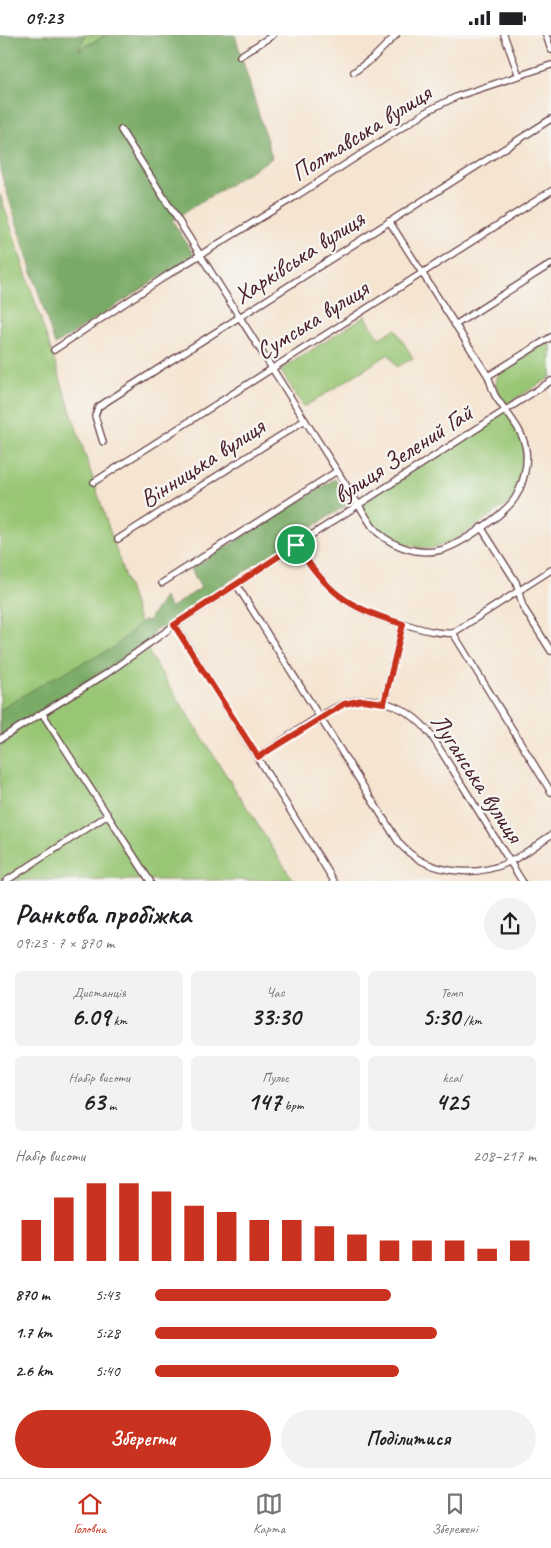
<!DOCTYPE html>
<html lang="uk">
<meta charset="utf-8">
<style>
body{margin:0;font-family:Caveat,sans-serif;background:#f2f2f2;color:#202124;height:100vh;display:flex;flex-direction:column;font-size:19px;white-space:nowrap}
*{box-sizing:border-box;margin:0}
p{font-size:16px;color:#757577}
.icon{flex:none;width:28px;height:28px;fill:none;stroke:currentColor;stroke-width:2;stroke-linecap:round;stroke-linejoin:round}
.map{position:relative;height:846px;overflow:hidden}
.drawer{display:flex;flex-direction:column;background:#fff;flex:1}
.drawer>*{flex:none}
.pin{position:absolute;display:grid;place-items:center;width:42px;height:42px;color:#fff;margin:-21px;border:2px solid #fff;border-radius:50%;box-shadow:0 1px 5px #0007}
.round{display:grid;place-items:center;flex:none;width:52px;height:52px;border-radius:26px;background:#f2f2f2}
.headline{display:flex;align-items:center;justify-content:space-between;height:85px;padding:0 15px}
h1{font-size:28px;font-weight:700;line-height:38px}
.figures{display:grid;grid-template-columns:repeat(3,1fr);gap:8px;height:85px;padding:5px 15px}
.figures div{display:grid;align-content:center;border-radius:8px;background:#f2f2f2;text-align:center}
.figures b{font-size:25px;font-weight:700}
.figures small{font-size:14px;font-weight:400}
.figures p{font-size:14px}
.chart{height:140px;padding:10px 15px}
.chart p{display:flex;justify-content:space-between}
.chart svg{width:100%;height:90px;margin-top:5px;stroke:#c8321e;stroke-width:6}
.cta{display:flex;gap:10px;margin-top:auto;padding:10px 15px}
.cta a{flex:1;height:58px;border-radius:30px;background:#c8321e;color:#fff;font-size:20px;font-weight:700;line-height:58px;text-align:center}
.cta a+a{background:#f2f2f2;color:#202124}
ul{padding:0 15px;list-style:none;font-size:16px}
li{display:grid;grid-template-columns:80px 60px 1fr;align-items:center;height:38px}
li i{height:12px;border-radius:6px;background:#c8321e}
.status{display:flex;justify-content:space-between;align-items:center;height:35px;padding:0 25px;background:#fff;direction:ltr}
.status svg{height:14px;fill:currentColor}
.tabs{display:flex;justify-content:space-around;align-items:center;height:70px;border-top:1px solid #e0e0e0;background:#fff;font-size:14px;color:#757577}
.tabs a{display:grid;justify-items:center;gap:2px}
.tabs .active{color:#c8321e}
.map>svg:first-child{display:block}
.green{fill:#99c675;stroke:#727250}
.forest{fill:#7aab66;stroke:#626548}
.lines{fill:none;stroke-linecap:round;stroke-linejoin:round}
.street-casing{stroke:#643d44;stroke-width:8}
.street{stroke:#fff;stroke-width:5.5}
.route-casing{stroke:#fff;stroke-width:10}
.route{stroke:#c8321e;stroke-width:6}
.labels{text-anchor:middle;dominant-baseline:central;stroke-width:4.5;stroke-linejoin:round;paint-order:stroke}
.street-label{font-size:25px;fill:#4a1f2b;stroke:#f6f6f2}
</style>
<div class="status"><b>09:23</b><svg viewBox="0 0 49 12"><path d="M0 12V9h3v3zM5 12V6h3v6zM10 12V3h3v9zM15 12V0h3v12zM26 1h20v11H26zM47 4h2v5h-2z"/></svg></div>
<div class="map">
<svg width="551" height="846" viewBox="0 0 551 846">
<rect width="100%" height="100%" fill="#f6f6f2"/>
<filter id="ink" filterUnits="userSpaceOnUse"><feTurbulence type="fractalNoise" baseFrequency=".02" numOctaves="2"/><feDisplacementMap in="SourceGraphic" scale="10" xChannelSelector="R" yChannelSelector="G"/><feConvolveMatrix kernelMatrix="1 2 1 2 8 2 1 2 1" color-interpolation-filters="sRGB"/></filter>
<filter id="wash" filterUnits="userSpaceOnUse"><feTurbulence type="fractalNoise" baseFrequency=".0096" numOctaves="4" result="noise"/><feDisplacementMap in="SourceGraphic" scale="20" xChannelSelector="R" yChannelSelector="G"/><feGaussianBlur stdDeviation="1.12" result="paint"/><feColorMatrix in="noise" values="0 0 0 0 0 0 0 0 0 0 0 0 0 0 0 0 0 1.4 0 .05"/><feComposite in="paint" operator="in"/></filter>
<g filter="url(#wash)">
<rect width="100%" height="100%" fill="#f5e4d0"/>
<g class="green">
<path d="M85 0H106L78 15Z"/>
<path d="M0 159 151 622 293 845H0Z"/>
<path d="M365 281 379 303 395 294 413 323 397 332 389 319 304 372 280 335Z"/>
<path d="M551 304V342L505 370C496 358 493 350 500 336Z"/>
<path d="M507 375C523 401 528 413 519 442 517 452 515 460 509 468L449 509 426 514 393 506 382 499 359 470Z"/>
</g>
<g class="forest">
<path d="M0 0H85L79 15 106 0H235L272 123 172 185 194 220 55 310 0 135Z"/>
<path d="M335 444 351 467 222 551 163 593 159 592 153 596 152 603 0 701V675L47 646 113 613 143 585 148 586 164 562 170 573 201 553 191 534Z"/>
</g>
</g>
<g filter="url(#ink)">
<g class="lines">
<defs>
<g id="street">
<path d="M504 0 519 41"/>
<path d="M546 0 551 15"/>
<path d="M240 21 273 0"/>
<path d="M354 37 374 22 396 0"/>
<path d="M121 95 372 491C387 510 417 521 441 515 460 510 505 479 515 463 523 450 528 430 526 415 523 394 507 379 496 362 492 356 491 348 488 341L389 186"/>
<path d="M455 290 551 229"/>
<path d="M54 315 169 239 298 160 429 75 458 61 551 30"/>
<path d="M488 341 551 302"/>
<path d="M103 407 95 381 98 372 551 84"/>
<path d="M94 447 551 156"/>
<path d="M481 492 516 547 523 572 551 616"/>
<path d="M118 504 305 385"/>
<path d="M296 510C330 560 351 577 411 591 425 595 439 599 453 598L551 757"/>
<path d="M162 548 337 436"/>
<path d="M236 549 399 808C425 838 473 844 509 827 524 820 537 809 551 800"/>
<path d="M175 590 334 846"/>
<path d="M453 598 551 535"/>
<path d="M384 668 403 589"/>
<path d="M42 678 150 846"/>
<path d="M0 704 106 639 175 590 296 510 551 346"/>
<path d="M258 722C285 705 314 682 343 669 375 656 412 674 431 700L522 846"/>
<path d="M6 846 108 780"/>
</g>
</defs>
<use href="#street" class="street-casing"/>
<use href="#street" class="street"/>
</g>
</g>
<g class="lines" filter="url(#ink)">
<defs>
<path id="route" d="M296 510C330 559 345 572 403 589L384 668 362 665 344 669 258 722 174 590Z"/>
</defs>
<use href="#route" class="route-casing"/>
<use href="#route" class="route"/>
</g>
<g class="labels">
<g class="street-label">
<text transform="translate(361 98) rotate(-32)">Полтавська вулиця</text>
<text transform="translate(299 222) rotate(-33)">Харківська вулиця</text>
<text transform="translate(312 285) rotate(-32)">Сумська вулиця</text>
<text transform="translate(403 419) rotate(-33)">вулиця Зелений Гай</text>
<text transform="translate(202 428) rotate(-33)">Вінницька вулиця</text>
<text transform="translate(477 743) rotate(57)">Луганська вулиця</text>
</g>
</g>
</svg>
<div class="pin" style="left:296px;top:510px;background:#1e9e55"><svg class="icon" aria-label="arrive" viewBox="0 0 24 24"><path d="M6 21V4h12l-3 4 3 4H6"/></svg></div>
</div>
<section class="drawer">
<div class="headline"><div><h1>Ранкова пробіжка</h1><p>09:23 · 7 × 870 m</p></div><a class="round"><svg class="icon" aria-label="share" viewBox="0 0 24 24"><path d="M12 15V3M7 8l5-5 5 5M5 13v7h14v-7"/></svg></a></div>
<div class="figures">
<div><p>Дистанція</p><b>6.09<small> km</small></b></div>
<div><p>Час</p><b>33:30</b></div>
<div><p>Темп</p><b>5:30<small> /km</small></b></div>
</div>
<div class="figures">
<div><p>Набір висоти</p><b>63<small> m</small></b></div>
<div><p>Пульс</p><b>147<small> bpm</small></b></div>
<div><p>kcal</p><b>425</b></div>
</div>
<div class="chart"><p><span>Набір висоти</span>208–217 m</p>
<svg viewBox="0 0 160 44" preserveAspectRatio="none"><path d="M5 44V24M15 44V13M25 44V6M35 44V6M45 44V10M55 44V17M65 44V20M75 44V24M85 44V24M95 44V27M105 44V31M115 44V34M125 44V34M135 44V34M145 44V38M155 44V34"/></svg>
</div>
<ul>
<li><b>870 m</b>5:43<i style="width:62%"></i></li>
<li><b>1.7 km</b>5:28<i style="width:74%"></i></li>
<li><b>2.6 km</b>5:40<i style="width:64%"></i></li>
</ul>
<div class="cta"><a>Зберегти</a><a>Поділитися</a></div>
</section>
<nav class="tabs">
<a class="active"><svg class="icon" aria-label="home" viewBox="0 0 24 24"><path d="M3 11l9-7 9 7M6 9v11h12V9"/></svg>Головна</a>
<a><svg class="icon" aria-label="map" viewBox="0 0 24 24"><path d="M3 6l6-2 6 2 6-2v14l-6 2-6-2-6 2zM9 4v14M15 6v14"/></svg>Карта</a>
<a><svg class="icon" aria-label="saved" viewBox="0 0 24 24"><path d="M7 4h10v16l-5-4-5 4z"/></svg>Збережені</a>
</nav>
